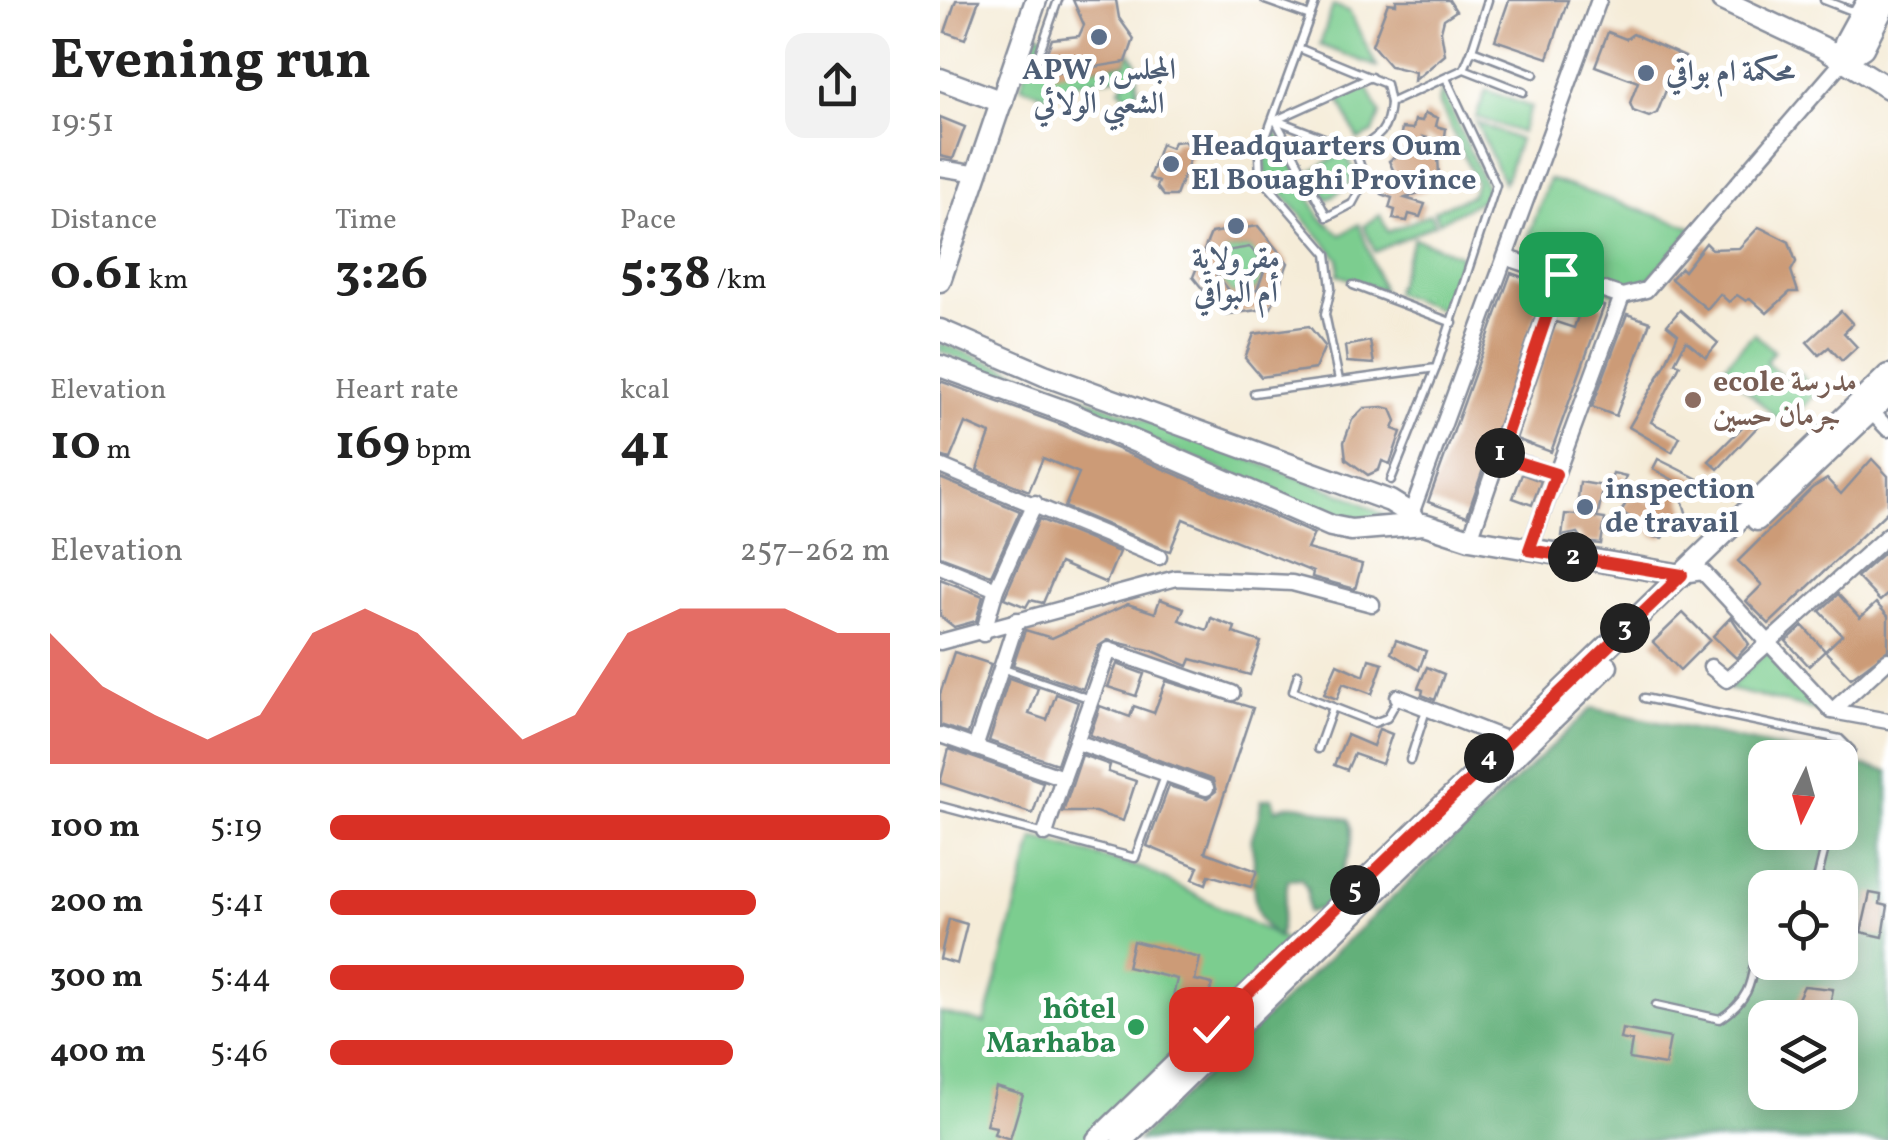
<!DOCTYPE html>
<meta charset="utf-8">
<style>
body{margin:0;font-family:Vollkorn,Amiri,serif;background:#f2f2f2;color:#222;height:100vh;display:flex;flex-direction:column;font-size:38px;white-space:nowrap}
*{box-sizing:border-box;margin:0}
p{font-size:32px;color:#767676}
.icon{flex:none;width:55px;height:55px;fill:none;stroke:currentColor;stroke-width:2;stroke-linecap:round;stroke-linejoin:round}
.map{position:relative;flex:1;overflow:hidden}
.drawer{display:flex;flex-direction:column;background:#fff;width:940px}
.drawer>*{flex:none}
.needle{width:65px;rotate:185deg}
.fabs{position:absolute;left:808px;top:740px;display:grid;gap:20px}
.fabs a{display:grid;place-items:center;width:110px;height:110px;border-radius:20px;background:#fff;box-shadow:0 5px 25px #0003;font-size:50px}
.pin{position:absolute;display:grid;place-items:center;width:85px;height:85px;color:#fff;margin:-42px;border-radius:20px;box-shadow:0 5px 15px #0006}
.km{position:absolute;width:50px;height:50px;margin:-25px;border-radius:50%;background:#222;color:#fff;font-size:28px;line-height:50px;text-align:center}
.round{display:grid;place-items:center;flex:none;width:105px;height:105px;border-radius:20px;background:#f2f2f2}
.overview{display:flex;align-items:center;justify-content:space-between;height:170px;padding:0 50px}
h1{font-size:55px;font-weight:700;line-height:75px}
.metrics{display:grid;grid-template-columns:repeat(3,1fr);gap:15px;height:170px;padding:10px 50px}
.metrics div{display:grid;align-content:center}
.metrics b{font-size:50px;font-weight:700}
.metrics small{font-size:28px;font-weight:400}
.metrics p{font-size:28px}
.chart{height:280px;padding:20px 50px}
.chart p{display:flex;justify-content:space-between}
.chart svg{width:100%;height:180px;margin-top:10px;fill:#d93025;opacity:.7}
ul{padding:0 50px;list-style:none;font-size:32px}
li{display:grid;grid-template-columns:160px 120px 1fr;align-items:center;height:75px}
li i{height:25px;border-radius:12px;background:#d93025}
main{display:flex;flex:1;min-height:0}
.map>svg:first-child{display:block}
.green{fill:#7bcd8f;stroke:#4b7e76;stroke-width:2.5}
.forest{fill:#64b07a;stroke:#40706c;stroke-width:2.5;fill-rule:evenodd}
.building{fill:#cc9b77;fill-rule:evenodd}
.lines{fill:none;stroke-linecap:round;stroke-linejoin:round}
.lane-casing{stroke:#888e9b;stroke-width:11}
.street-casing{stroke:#888e9b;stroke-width:19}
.secondary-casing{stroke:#888e9b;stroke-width:25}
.lane{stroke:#fff;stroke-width:6}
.street{stroke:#fff;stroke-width:14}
.secondary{stroke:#fff;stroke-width:20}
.route-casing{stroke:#fff;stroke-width:20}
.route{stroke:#d93025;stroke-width:12}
.service-dot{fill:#5c6f8a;stroke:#fff;stroke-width:4}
.education-dot{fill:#8d6e63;stroke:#fff;stroke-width:4}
.leisure-dot{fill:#2e9e5b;stroke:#fff;stroke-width:4}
.labels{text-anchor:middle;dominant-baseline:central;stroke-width:10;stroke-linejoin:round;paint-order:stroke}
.service-label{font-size:30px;font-weight:bold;fill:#4e5e75;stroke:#fff;text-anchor:start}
.education-label{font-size:30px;font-weight:bold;fill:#785e54;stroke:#fff;text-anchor:start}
.leisure-label{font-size:30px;font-weight:bold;fill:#27864d;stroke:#fff;text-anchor:end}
</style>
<main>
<section class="drawer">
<div class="overview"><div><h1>Evening run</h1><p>19:51</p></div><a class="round"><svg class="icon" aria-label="share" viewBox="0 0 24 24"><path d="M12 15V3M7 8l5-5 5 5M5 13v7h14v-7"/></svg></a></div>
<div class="metrics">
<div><p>Distance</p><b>0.61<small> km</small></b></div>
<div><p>Time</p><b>3:26</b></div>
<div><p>Pace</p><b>5:38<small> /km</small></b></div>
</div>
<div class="metrics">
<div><p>Elevation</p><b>10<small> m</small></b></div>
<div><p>Heart rate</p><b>169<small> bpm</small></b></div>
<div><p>kcal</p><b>41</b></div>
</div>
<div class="chart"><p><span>Elevation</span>257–262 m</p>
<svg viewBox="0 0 160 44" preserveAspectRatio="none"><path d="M0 44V12L10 25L20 32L30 38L40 32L50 12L60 6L70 12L80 25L90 38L100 32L110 12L120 6L130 6L140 6L150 12L160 12V44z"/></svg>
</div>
<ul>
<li><b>100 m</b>5:19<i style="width:100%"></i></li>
<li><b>200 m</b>5:41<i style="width:76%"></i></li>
<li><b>300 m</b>5:44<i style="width:74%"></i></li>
<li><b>400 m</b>5:46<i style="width:72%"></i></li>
</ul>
</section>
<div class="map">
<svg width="948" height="1140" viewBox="0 0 948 1140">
<rect width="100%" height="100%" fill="#fff"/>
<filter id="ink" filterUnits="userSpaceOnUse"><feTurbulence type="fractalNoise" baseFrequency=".01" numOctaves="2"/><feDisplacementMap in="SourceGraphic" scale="20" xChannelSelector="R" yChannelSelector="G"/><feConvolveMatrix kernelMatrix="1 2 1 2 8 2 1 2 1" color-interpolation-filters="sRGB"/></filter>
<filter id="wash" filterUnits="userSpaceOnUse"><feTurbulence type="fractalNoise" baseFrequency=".0048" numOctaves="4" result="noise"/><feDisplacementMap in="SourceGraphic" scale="40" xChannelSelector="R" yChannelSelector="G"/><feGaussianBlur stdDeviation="2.25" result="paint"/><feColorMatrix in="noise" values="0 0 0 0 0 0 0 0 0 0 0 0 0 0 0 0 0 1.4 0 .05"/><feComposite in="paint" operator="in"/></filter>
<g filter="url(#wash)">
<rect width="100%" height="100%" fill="#f5ecd8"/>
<g class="green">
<path d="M393 5 409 11 437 67 380 45Z"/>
<path d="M98 32 108 39 100 58 112 73 186 63 190 52 197 64 198 89 190 98 179 89 184 84 180 76 126 85 113 98 81 86Z"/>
<path d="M427 86 440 114 433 133 418 140 399 99Z"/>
<path d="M502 89 547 189 543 199 499 222 494 211 532 195 536 182 499 102Z"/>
<path d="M546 90 591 107 581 133 536 117Z"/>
<path d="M536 122 579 140 564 184Z"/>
<path d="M335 129 380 217 401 235 419 224 443 291 398 275 399 259 326 175 324 152Z"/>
<path d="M405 152 414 170 407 187 387 200 371 171Z"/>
<path d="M609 179 754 228 709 280 682 296 580 261Z"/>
<path d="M490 214 495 224 435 252 424 226 440 215 448 232Z"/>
<path d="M474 238 522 256 502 310 454 293Z"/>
<path d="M310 247 326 266 317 290 292 294 276 274 285 251Z"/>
<path d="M814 333 834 351 826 362 848 381 857 372 878 391 846 426 782 368Z"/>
<path d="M0 343 410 497 447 517 408 524 0 351Z"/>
<path d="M828 650 884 712 788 689Z"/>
<path d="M94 838 204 869 353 944 144 1140H0V1012L45 1023Z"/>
</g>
<g class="forest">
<path d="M652 708 885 757 825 758V832H900V761L948 771V1140H197ZM825 888H900V962H825ZM825 1018H900V1092H825Z"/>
<path d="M332 798 336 810C359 796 384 816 409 819 419 843 397 886 384 907L368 913 367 889 361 879 348 880 339 938C312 923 312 888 314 861 314 854 310 844 312 837 316 823 320 818 321 800Z"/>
</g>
<g id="blocks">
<g class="building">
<path d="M16 0H39L25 39 5 32Z"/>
<path d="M133 0H176L179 18 194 39 186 62 112 74 103 62 112 39 139 36 144 25Z"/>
<path d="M456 0H509L516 11 504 19 501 31 505 55 474 81 475 72 450 66 432 45 448 3 456 4Z"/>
<path d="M569 0H628L608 58 555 40Z"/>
<path d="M668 32 686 39 693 34 745 57 736 82 730 80 717 113 709 117 693 111 690 103 698 82 655 66Z"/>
<path d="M485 113 498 118 496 126 506 129 504 143 484 137 498 158 499 174 486 183 489 189 465 198 485 204 480 217 469 214 467 221 453 219 455 210 449 208 452 198 442 194 447 184 460 185 449 161 472 145 460 139 462 128 473 129 475 120 482 121Z"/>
<path d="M0 117 25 127 13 159 0 156Z"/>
<path d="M244 141 253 151 236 196H224L217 187 219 182 209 178 221 144 231 148 234 142Z"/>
<path d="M318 226 348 263 331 308 283 315 253 277 271 233ZM310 247 326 266 317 290 292 294 276 274 285 251Z"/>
<path d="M819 227 849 242 856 262 851 271 858 292H850L827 313 810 298 806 301 797 295 789 302 780 294 767 309 731 279 741 268 744 271 766 243 772 249 799 248Z"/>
<path d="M571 273 606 286 527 516 488 502Z"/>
<path d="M644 299 664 306 611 452 576 439 616 322 634 328Z"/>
<path d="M740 310 778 343 766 357 746 341 735 362 740 365 711 422 740 437 732 452 689 427 725 365 738 334 727 325Z"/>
<path d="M901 311 913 324 904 333 917 347 902 361 889 347 879 355 867 342Z"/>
<path d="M687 314 710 322 676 416 652 407Z"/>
<path d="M369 326 385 346 375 369 321 377 305 358 314 334Z"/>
<path d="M430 341 434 364 407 362 405 346Z"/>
<path d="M0 381 122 425 374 534 367 549 422 564 415 589 372 577 373 572 243 519 230 551 226 550 125 507 139 473 103 458 89 491 37 470 50 434 25 423 10 459 0 456Z"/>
<path d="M443 407 451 409 456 421 453 429 461 432 450 464 442 461 439 470 428 475 406 459 404 442 412 420 424 408Z"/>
<path d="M814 415 821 423 778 469 769 461Z"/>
<path d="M718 459 758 479 752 490 713 469Z"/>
<path d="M932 459 948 476V511L829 624 806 601 822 585 798 561 872 488 887 479 901 494Z"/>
<path d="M673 473 686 476 682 488 689 500 704 495 706 502H712L739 489 748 519 728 526 723 538 714 537 706 526 681 512 687 501 666 496Z"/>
<path d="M582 474 601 481 592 505 573 498Z"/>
<path d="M0 478 80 511 51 575 0 556Z"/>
<path d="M640 482 664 486 657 518 665 519 661 544 644 542 638 533 622 536 625 514 636 515Z"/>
<path d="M99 519 179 552 166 583 120 563 103 603 90 600 86 607 64 598Z"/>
<path d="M948 549V594L940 601 917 577Z"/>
<path d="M0 579 43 596 36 621 14 627 0 616Z"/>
<path d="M898 594 920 618 936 603 948 616V650L911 678 885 651 902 635 880 611Z"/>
<path d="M220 599 244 608 239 620 267 630 271 618 295 627 293 633 321 642 310 675 251 659 248 666 213 651 168 640 159 646 143 689 73 665 85 630 112 638 188 604 215 613Z"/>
<path d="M743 613 770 640 740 670 713 642Z"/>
<path d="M791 617 809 644 796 658 773 636Z"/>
<path d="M863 626 885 651 869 666 846 641Z"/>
<path d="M456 640 486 651 479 670 451 653Z"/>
<path d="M14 652 51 664 28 734 0 725V694Z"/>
<path d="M429 659 443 663 432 694 403 683 397 699 384 694 397 664 424 676Z"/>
<path d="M177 664 204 674 196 696 168 687Z"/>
<path d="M487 667 504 674 495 700 482 695 483 690 478 688Z"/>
<path d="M69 678 98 688 89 714 107 720 116 694 138 702 117 764 49 741Z"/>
<path d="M226 681 313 708 265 852 317 871 311 887 269 875 266 884 253 879 258 867 207 846 229 786 267 798 276 791 273 780 150 735 160 706 190 717 194 706 214 713Z"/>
<path d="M439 729 452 734 442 764 414 754 407 770 394 765 407 735 433 746Z"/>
<path d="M9 749 103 782 93 814 0 783Z"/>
<path d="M142 755 170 765 168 772 196 781 183 821 155 812H123Z"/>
<path d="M930 893 941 895 940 904 948 906 943 937 921 932Z"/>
<path d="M9 919 27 924 17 964 0 959Z"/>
<path d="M193 941 260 958 255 980 272 984 266 1009 232 1001 237 979 187 967Z"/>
<path d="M864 986 893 989 890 1005 905 1008 903 1018H837L839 1006 853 1009Z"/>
<path d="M682 1029 730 1038 725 1065 689 1059 692 1041 680 1039Z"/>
<path d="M56 1087 83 1095 70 1139 54 1134 56 1127 46 1125Z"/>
</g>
</g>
</g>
<g filter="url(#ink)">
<use href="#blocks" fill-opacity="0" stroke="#888e9b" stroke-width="2.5"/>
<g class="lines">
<defs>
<g id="lane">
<path d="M325 0 370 16"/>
<path d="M376 0 319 156 320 176 387 254 391 288 385 314 399 380"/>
<path d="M884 0 915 12"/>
<path d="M361 49 446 84 450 103"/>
<path d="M532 50 548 0"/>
<path d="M524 69 532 50 594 74"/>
<path d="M93 71 118 0"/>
<path d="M336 121 387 217 412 204 425 180 415 150C440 137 448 131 450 103L524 69 583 92"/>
<path d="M415 150 336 120 431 77"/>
<path d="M413 285 513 323"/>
<path d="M314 393 496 368 556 185 506 78"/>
<path d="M451 480 496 368"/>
<path d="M64 669 151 699"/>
<path d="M358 674 353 691 393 707"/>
<path d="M704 698 900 739 911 750 900 790"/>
<path d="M378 749 393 707 434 723 447 718 458 699"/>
<path d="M470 760 486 710"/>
<path d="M0 806 195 858 225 776"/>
<path d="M875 888 889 832"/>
<path d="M716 1005 780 1019C824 991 806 963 825 927"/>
</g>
<g id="street">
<path d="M0 168 38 174"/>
<path d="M568 258 682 296 706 290 904 60"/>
<path d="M925 405 948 429"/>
<path d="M559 455 616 475 682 296"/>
<path d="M0 466 219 557"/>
<path d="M476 517 471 514 659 0"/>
<path d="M530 539 621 275"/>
<path d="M589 550 616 475"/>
<path d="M0 566 56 589"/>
<path d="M742 575 763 572 892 711 948 721"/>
<path d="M43 634 56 589 95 503"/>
<path d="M0 642 236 578 352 583 432 604"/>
<path d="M771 667 787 680 948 535"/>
<path d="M458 697 568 740"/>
<path d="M892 711 948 660"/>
<path d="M0 735 123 778 169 650 292 693"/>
<path d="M137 742 266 788"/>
<path d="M35 748 77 620"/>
<path d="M105 834 123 778"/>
</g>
<g id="secondary">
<path d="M782 0 884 48 948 88"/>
<path d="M928 0 905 42 904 60 923 48 947 0"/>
<path d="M0 79 62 102"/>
<path d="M0 281 96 0"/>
<path d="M0 330 104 375 450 501 471 514"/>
<path d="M0 366 127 412 391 526 411 530 484 524 530 539 742 575"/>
<path d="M817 520 948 395"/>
<path d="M157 1140 948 375"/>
<path d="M182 1140 667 666"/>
</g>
</defs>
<use href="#lane" class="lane-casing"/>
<use href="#street" class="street-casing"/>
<use href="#secondary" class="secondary-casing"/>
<use href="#lane" class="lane"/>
<use href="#street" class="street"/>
<use href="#secondary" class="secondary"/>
</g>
</g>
<g class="lines" filter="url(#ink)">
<defs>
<path id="route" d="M271 1029 742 575 589 550 616 474 559 456 621 274"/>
</defs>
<use href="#route" class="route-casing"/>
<use href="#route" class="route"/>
</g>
<g class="service-dot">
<circle cx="159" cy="37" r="10"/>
<circle cx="706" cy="73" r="10"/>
<circle cx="231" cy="164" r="10"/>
<circle cx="296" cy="226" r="10"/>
<circle cx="645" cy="507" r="10"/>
</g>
<circle class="education-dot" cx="753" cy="400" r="10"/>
<circle class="leisure-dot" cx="196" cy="1027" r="10"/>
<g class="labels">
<g class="service-label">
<text x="159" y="71" text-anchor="middle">APW , المجلس<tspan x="159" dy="34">الشعبي الولائي</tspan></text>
<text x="726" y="73">محكمة ام بواقي</text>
<text x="251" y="147">Headquarters Oum<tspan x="251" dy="34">El Bouaghi Province</tspan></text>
<text x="296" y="260" text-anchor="middle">مقر ولاية<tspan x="296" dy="34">أم البواقي</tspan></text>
<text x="665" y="490">inspection<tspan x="665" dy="34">de travail</tspan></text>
</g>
<g class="education-label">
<text x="773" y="383">ecole مدرسة<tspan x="773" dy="34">جرمان حسين</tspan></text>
</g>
<g class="leisure-label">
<text x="176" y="1010">hôtel<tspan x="176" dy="34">Marhaba</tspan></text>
</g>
</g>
</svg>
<div class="fabs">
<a><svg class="needle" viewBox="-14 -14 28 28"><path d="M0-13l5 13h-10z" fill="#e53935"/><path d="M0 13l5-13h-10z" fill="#767676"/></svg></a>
<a><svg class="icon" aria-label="locate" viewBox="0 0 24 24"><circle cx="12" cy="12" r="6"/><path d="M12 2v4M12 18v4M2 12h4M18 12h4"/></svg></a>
<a><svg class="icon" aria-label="layers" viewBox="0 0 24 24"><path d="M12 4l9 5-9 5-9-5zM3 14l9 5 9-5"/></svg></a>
</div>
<div class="pin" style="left:621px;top:274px;background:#1e9e55"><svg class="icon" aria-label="arrive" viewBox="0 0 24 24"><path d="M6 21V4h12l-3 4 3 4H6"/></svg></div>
<div class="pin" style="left:271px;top:1029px;background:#d93025"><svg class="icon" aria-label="check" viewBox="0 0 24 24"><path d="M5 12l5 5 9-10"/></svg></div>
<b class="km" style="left:560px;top:453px">1</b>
<b class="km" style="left:633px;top:557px">2</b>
<b class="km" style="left:685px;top:628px">3</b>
<b class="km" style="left:549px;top:758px">4</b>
<b class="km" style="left:415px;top:890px">5</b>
</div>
</main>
